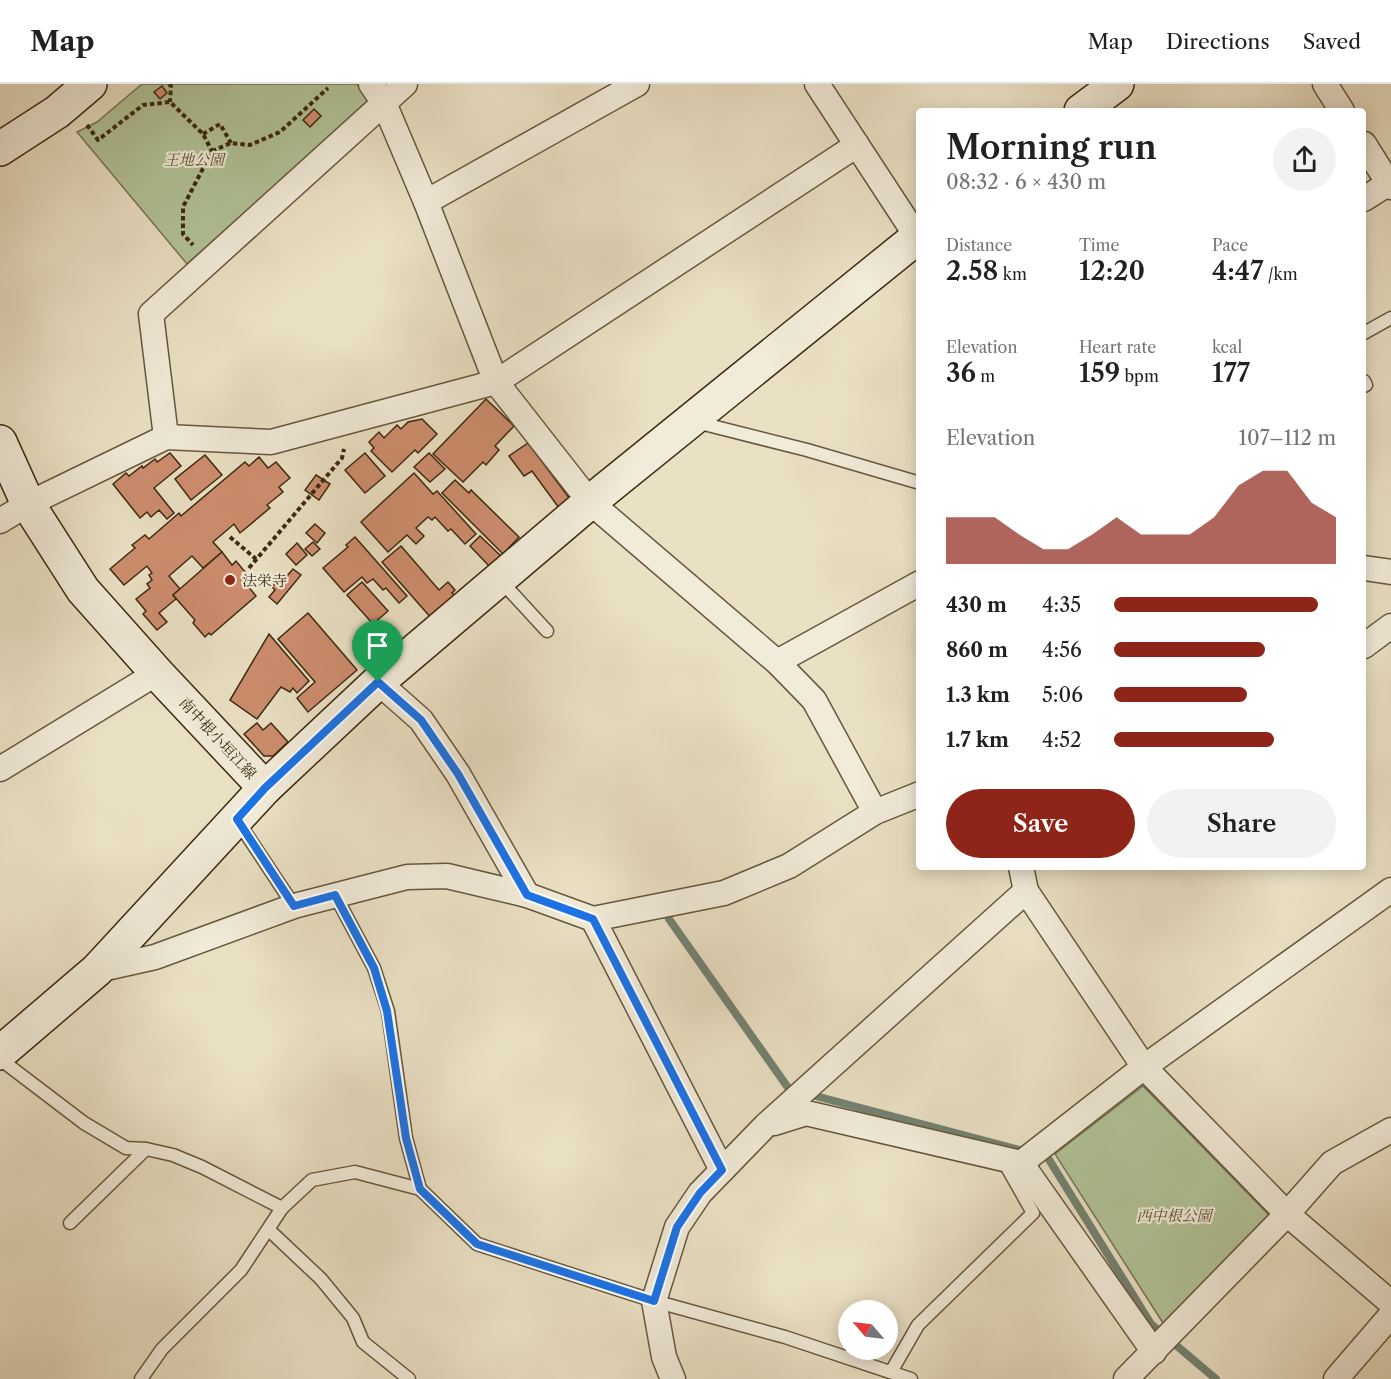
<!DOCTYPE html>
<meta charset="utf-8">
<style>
body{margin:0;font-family:"Libre Caslon Text","Noto Serif JP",serif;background:#f2f2f2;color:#202124;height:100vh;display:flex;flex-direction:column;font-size:22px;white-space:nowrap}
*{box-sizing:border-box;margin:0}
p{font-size:20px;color:#757577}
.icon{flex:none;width:33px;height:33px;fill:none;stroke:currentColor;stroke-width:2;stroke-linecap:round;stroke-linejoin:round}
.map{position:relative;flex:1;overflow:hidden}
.side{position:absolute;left:916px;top:24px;width:450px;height:762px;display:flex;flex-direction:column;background:#fff;border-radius:6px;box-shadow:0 3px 15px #0003}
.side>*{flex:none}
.needle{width:39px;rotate:298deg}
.controls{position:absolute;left:838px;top:1216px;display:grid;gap:12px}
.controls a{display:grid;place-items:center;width:60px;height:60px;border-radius:50%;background:#fff;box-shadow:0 3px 15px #0003;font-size:30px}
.pin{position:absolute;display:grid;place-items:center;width:51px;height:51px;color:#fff;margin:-62px -26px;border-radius:50% 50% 50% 0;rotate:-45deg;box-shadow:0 0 6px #0007}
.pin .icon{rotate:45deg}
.round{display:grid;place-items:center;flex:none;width:63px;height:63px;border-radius:32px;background:#f2f2f2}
.overview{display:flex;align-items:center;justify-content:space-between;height:102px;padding:0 30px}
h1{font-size:33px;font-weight:600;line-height:45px}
.metrics{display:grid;grid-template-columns:repeat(3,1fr);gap:9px;height:102px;padding:6px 30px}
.metrics div{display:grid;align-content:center}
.metrics b{font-size:26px;font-weight:600}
.metrics small{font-size:16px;font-weight:400}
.metrics p{font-size:16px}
.chart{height:168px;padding:12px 30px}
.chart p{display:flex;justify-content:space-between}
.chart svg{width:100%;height:108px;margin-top:6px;fill:#8f2418;opacity:.7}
.primary-button{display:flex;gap:12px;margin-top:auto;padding:12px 30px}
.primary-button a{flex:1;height:69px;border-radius:36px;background:#8f2418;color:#fff;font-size:24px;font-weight:600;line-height:69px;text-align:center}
.primary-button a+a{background:#f2f2f2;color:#202124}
ul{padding:0 30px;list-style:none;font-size:20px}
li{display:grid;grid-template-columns:96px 72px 1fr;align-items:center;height:45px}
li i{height:15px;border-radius:8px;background:#8f2418}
header{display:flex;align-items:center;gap:36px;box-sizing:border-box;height:84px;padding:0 30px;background:#fff;border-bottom:2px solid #e0e0e0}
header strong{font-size:28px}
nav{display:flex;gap:33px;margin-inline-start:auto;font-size:21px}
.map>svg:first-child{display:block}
.green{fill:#b1c398;stroke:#767653;stroke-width:1.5}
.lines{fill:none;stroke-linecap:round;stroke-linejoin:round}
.stream{stroke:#738272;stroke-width:8}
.building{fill:#cd8d6e;stroke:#3c290e;stroke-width:1.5}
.lane-casing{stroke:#68573c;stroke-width:15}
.street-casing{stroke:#68573c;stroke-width:27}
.secondary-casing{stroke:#3c290e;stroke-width:36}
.path{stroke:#3c290e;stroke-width:4;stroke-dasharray:4.5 3;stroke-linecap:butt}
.lane{stroke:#f1ebd9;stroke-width:12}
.street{stroke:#f1ebd9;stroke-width:24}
.secondary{stroke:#f1ebd9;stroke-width:33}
.route-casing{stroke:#fff;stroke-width:12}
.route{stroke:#1a73e8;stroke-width:8}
.poi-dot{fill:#8f2418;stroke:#f1ebd9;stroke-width:2}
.labels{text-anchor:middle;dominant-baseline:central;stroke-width:4.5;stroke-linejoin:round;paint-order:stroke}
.park-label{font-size:15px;font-style:italic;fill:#595030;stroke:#f1ebd9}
.poi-label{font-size:15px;fill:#3c290e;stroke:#f1ebd9;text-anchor:start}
.street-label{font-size:15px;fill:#3c290e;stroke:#f1ebd9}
</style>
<header>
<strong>Map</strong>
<nav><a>Map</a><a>Directions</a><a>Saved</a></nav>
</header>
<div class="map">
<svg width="1391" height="1295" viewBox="0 0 1391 1295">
<rect width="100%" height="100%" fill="#eae0c4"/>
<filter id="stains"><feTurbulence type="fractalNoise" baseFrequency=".00333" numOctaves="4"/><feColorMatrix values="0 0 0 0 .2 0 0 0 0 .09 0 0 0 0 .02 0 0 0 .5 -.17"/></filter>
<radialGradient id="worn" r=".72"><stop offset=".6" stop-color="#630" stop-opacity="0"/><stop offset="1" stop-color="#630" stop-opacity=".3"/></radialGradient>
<g class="green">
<path d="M142 0H357L370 18 187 180 77 48 97 38Z"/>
<path d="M1143 1002 1269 1131 1163 1239 1055 1070Z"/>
</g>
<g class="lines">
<g class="stream">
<path d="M669 835 789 1005 1027 1068"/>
<path d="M1039 1071 1048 1074 1151 1240 1216 1295"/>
</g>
</g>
<g class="building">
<path d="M162 2 167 9 160 15 154 8Z"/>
<path d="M314 25 321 32 310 43 303 36Z"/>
<path d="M486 315 514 342 495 362 499 366 486 381 483 378 463 398 433 370Z"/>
<path d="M422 335 437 350 418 369 415 366 392 388 371 367 374 364 369 358 379 348 384 354 397 341 401 345 408 338Z"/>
<path d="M528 359 570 415 559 424 532 387 524 392 509 372Z"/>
<path d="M170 369 181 382 154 404 174 429 167 435 159 426 151 433 147 428 140 434 113 400 126 389 129 392 142 382 143 384 155 375 157 378Z"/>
<path d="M365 369 385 392 365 409 345 386Z"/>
<path d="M429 369 445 385 430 398 414 383Z"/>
<path d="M205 371 222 391 191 416 175 395Z"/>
<path d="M259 373 268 384 276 378 290 394 279 403 283 408 267 421 270 424 240 449 234 440 213 458 222 468 203 484 192 472 169 492 180 505 173 511 176 515 159 529 167 538 157 546 143 530 146 527 136 515 150 504 147 500 152 496 149 491 152 489 147 482 124 501 110 485 135 464 132 461 145 451 149 455 179 429 181 432 245 378 249 382Z"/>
<path d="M414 389 433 410 437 407 476 450 465 460 451 445 448 447 435 433 432 436 428 433 416 444 424 452 416 460 407 451 388 468 361 438Z"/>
<path d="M316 391 330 400 319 416 305 406Z"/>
<path d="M455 396 469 409 471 406 519 453 503 470 442 409Z"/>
<path d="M315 440 325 449 317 459 306 449Z"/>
<path d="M480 452 502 473 491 484 470 462Z"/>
<path d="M355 453 407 512 399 519 386 504 383 506 373 495 367 499 362 493 344 508 323 484 348 463 346 461Z"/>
<path d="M313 458 320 465 312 472 305 465Z"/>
<path d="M297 459 307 471 296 481 286 470Z"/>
<path d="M401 462 439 506 448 498 455 506 452 509 457 514 432 535 382 478Z"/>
<path d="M222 468 232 481 236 477 252 496 246 500 256 512 211 551 209 549 205 553 193 539 195 536 173 511Z"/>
<path d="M293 485 301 491 277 520 269 513 275 506 272 503 282 491 286 493Z"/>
<path d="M362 498 388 527 373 540 347 511Z"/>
<path d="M308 529 357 586 308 628 297 614 315 598 278 555Z"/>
<path d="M269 550 309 597 297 609 293 604 290 608 281 603 257 635 230 616Z"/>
<path d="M257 639 263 646 271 639 288 658 273 672H264L244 650Z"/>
</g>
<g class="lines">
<defs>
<g id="lane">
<path d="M1364 249 1391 234"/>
<path d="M1364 297 1366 301 1364 302"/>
<path d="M696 338 807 366 920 399"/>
<path d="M500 496 547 547"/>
<path d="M237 736 294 822"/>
<path d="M335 811 374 884 388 927 406 1054 420 1105"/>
<path d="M0 975 84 1039 126 1064 146 1065 173 1071 202 1083 282 1124 312 1096 355 1088 420 1105 477 1160 654 1217 785 1253 911 1295"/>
<path d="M70 1139 146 1065"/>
<path d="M269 1146 321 1195 353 1234 363 1258 409 1295"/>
<path d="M891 1288 918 1241 1033 1129 1003 1076"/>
<path d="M141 1295 162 1265 241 1186 282 1124"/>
</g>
<g id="street">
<path d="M371 0 384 19 426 118 496 298 590 418 777 578 814 616 875 728"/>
<path d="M817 0 917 153"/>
<path d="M1325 0 1342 27"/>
<path d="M1364 60 1391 103"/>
<path d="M1364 115 1389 99"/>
<path d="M426 118 637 0"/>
<path d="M166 353 151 230 405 0"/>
<path d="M0 437 28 420 166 353 271 358 496 298 857 61"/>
<path d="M1364 484 1391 488"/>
<path d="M1364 562 1391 542"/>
<path d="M777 578 920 499"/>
<path d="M378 598 421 636 458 690 527 811"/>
<path d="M0 685 157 589"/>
<path d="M1021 783 1026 807 1144 983 1287 1130 1391 1219"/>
<path d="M593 835 722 1086"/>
<path d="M97 886 155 873 294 822 407 793 447 792 527 811 593 835 724 809 789 782 875 728 920 710"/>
<path d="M774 1039 806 1029 1021 1079 1154 1268"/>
<path d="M1021 1079 1144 983 1391 806"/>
<path d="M673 1295 664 1273 654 1217 677 1143 700 1109 766 1041 1026 807"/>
<path d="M1126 1295 1287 1130 1332 1079 1391 1046"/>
<path d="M1336 1295 1391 1231"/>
</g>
<g id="secondary">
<path d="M1081 27 1117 0"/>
<path d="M0 65 57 28 90 0"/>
<path d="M0 358 28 420 83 506 157 589 265 704"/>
<path d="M0 969 97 886 265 704 378 598 590 418 920 151"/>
</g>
</defs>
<use href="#lane" class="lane-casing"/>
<use href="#street" class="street-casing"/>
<use href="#secondary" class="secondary-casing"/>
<g class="path">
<path d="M169 0 171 2 170 18"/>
<path d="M87 41 98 56 143 21 170 18 203 50 212 67 183 123V150L193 161"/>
<path d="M203 50 220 40 231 59"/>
<path d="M212 67 231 59 250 61 280 48 328 4"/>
<path d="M230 453 256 475"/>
<path d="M249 484 342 374 344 365"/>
</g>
<use href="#lane" class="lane"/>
<use href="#street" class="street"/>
<use href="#secondary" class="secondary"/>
</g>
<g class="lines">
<defs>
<path id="route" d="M378 598 421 636 458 690 527 811 593 835 722 1086 700 1109 677 1143 654 1217 477 1160 420 1105 406 1054 387 927 374 884 335 811 294 822 237 735 265 704Z"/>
</defs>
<use href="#route" class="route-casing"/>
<use href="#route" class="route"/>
</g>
<circle class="poi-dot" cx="230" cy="496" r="6"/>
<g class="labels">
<g class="park-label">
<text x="194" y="75">王地公園</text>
<text x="1174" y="1131">西中根公園</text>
</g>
<g class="poi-label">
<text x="242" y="496">法栄寺</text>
</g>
<g class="street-label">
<text transform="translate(218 654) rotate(47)">南中根小垣江線</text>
</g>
</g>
<rect width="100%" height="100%" filter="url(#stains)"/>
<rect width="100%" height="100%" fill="url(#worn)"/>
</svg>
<div class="controls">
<a><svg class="needle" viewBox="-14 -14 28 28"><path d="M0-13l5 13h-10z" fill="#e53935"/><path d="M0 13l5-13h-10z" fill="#757577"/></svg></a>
</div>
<div class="pin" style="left:378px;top:598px;background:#1e9e55"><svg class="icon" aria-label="arrive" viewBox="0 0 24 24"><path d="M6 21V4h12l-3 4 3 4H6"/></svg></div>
<section class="side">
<div class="overview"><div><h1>Morning run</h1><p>08:32 · 6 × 430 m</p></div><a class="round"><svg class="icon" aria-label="share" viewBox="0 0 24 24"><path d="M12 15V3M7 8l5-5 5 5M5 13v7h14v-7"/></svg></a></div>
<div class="metrics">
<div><p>Distance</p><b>2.58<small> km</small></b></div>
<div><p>Time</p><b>12:20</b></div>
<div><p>Pace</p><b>4:47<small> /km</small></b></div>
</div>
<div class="metrics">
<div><p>Elevation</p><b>36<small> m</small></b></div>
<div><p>Heart rate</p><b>159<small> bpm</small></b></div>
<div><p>kcal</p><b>177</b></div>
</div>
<div class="chart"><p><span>Elevation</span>107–112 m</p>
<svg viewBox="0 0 160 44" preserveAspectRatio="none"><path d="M0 44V25L10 25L20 25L30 32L40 38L50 38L60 32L70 25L80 32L90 32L100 32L110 25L120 12L130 6L140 6L150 19L160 25V44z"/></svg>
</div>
<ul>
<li><b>430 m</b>4:35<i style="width:92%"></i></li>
<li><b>860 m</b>4:56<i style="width:68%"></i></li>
<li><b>1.3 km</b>5:06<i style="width:60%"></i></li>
<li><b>1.7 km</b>4:52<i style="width:72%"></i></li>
</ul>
<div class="primary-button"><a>Save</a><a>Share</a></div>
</section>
</div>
